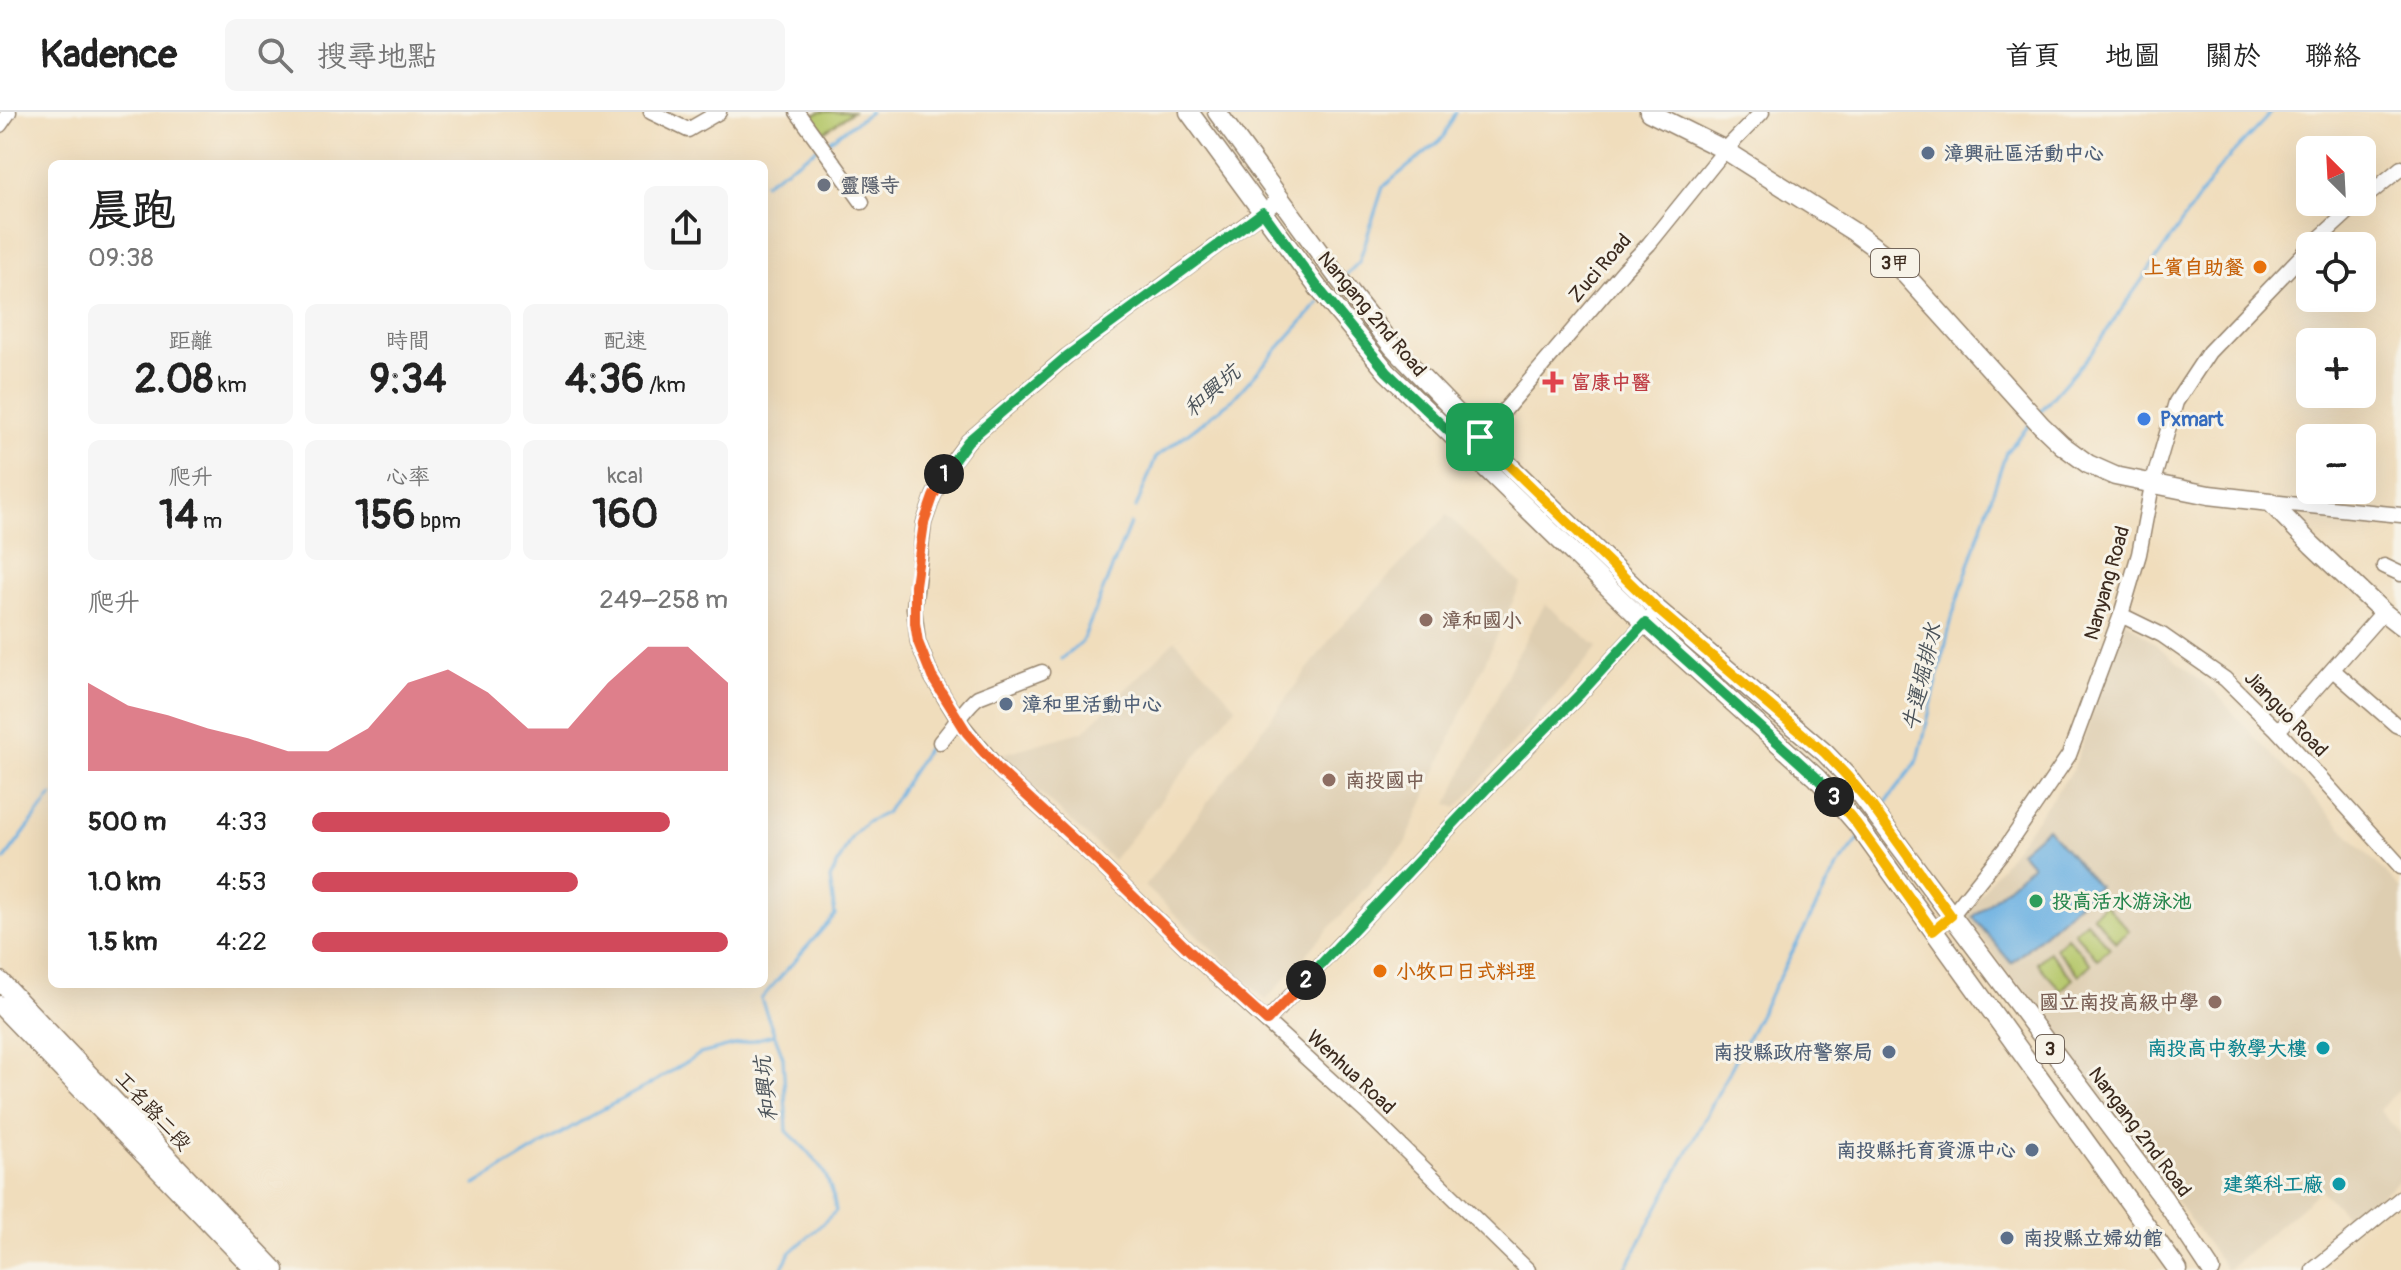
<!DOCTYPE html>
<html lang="zh-TW">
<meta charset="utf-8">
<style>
body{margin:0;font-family:Pangolin,"LXGW WenKai TC",sans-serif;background:#f6f6f6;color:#222;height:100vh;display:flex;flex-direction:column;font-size:30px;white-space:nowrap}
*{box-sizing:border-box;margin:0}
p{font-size:26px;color:#767676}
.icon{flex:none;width:44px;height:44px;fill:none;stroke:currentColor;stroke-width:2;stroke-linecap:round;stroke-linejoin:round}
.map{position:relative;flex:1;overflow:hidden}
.side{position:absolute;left:48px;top:48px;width:720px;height:828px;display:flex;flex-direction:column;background:#fff;border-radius:12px;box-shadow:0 8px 32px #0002}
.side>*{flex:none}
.needle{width:52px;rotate:336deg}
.tools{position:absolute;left:2296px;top:24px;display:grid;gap:16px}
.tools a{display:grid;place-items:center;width:80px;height:80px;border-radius:12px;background:#fff;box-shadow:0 8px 32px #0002;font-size:40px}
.pin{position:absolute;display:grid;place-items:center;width:68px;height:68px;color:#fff;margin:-34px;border-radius:16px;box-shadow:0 4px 12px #0006}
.km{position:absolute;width:40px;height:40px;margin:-20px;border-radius:50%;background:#222;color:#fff;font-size:22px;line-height:40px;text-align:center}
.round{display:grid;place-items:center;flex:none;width:84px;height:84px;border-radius:12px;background:#f6f6f6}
.overview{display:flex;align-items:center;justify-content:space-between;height:136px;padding:0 40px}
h1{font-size:44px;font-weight:700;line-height:60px}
.figures{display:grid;grid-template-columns:repeat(3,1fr);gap:12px;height:136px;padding:8px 40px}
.figures div{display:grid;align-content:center;border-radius:12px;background:#f6f6f6;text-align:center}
.figures b{font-size:40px;font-weight:700}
.figures small{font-size:22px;font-weight:400}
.figures p{font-size:22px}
.chart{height:224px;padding:16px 40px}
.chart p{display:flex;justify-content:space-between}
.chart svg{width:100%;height:144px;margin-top:8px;fill:#d1495b;opacity:.7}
ul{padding:0 40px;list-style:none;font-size:26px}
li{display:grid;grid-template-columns:128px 96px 1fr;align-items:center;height:60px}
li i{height:20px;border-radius:10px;background:#d1495b}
header{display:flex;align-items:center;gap:48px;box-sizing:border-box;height:112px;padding:0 40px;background:#fff;border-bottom:2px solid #e0e0e0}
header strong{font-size:38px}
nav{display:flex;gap:44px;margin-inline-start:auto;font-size:28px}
.search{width:560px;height:72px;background:#f6f6f6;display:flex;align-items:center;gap:20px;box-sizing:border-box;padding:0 28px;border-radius:12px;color:#767676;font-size:30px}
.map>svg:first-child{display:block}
.built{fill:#deceb1}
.green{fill:#b5c76a;stroke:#787844;stroke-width:2}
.water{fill:#6cb1e2;stroke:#546e80;stroke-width:2}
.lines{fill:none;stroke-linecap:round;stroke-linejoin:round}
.stream{stroke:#6cb1e2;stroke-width:3}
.minor-casing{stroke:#96846d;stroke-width:17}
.major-casing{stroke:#96846d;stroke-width:21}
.minor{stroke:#fff;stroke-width:14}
.major{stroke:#fff;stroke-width:18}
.split-1-casing{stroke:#fff;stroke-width:16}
.split-2-casing{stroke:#fff;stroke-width:16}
.split-3-casing{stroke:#fff;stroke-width:16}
.split-4-casing{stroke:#fff;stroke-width:16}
.split-1{stroke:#22a559;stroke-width:10}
.split-2{stroke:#f0652b;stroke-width:10}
.split-3{stroke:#22a559;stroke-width:10}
.split-4{stroke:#f5b400;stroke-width:10}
.service-dot{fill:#5c6f8a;stroke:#f7f3e8;stroke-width:3}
.worship-dot{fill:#6b7280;stroke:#f7f3e8;stroke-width:3}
.food-dot{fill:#e8710a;stroke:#f7f3e8;stroke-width:3}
.health-dot{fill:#e0444e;stroke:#f7f3e8;stroke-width:3}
.shop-dot{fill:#3f7fe0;stroke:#f7f3e8;stroke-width:3}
.education-dot{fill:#8d6e63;stroke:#f7f3e8;stroke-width:3}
.leisure-dot{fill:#2e9e5b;stroke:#f7f3e8;stroke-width:3}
.culture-dot{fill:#0f9aa8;stroke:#f7f3e8;stroke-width:3}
.labels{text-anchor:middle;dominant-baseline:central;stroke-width:6;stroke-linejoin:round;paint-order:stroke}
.shield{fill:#f7f3e8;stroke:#73665b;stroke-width:2}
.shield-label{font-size:18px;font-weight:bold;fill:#3b2a1e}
.service-label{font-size:20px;font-weight:bold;fill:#4e5e75;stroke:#f7f3e8;text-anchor:start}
.worship-label{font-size:20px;font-weight:bold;fill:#5b616d;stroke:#f7f3e8;text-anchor:start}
.food-label{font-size:20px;font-weight:bold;fill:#c56008;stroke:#f7f3e8;text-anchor:end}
.street-label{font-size:20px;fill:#3b2a1e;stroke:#f7f3e8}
.health-label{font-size:20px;font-weight:bold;fill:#be3a42;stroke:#f7f3e8;text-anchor:start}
.shop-label{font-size:20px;font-weight:bold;fill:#366cbe;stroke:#f7f3e8;text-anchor:start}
.education-label{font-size:20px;font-weight:bold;fill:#785e54;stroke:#f7f3e8;text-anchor:start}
.leisure-label{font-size:20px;font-weight:bold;fill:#27864d;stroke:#f7f3e8;text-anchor:start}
.culture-label{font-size:20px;font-weight:bold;fill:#0d838f;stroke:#f7f3e8;text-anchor:end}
.water-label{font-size:22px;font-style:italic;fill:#4a5259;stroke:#f7f3e8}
</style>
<header>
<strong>Kadence</strong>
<div class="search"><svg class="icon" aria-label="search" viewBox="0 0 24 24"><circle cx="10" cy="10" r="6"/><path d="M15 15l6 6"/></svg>搜尋地點</div>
<nav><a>首頁</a><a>地圖</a><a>關於</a><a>聯絡</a></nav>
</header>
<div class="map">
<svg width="2401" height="1158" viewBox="0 0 2401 1158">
<rect width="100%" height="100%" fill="#f7f3e8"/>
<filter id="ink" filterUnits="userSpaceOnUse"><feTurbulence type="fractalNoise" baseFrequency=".0125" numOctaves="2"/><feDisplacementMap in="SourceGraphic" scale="16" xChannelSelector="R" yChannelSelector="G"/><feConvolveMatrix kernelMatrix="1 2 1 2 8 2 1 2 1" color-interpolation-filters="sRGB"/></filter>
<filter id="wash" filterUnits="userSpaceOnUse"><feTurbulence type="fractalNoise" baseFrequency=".006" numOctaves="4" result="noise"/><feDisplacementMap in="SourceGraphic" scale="32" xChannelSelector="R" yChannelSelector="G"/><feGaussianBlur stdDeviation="1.8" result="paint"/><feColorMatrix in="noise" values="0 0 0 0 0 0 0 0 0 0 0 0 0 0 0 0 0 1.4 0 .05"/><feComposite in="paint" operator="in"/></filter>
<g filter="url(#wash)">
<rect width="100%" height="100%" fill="#f0ddbc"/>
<g class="built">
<path d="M1447 403 1521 472 1459 606 1406 730 1266 888 1145 774 1334 522Z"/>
<path d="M1545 492 1598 535 1457 696 1448 692 1517 542Z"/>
<path d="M2124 507 2216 581 2252 622 2401 777V976L2379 998 2401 1022V1067L2351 1109 2321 1078 2227 1158 1965 803 2073 658Z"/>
<path d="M1175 528 1236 594 1113 748 998 643 1084 619Z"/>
</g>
<g class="green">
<path d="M820 0H852L824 20 811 4Z"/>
<path d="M2105 792 2129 819 2116 830 2092 803Z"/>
<path d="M2086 809 2110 836 2098 847 2074 820Z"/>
<path d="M2067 825 2091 852 2079 863 2055 836Z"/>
<path d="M2049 840 2073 867 2061 878 2037 851Z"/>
</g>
<path class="water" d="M2047 716 2098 774 2011 851 1973 805 2032 753 2020 739Z"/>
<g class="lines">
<g class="stream">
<path d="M824 32 870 0"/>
<path d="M764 71 818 36"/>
<path d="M1347 162 1359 150 1383 75 1443 26 1456 0"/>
<path d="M2038 302 2092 240 2221 54 2272 0"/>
<path d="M1136 396 1156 345 1232 288 1320 190"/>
<path d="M1061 547 1082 530 1130 412"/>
<path d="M1881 697 1918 648 1953 502 2006 340 2031 311"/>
<path d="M0 750 5 747 52 683"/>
<path d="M475 1073 592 1003 647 974 700 942 773 923"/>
<path d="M781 1158 789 1142 836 1099C829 1056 816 1048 787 1019L783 945 761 887 835 803 830 767 852 724 867 710 886 701 932 629"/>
<path d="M1625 1158 1836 757 1860 726"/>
</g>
</g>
</g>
<g filter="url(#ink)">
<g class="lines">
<defs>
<g id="minor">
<path d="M651 0 688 18 719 0"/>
<path d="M797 0 862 90"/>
<path d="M0 13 9 0"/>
<path d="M1280 87 1067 244 968 329 946 358 933 385 924 411 914 496 918 530 932 565 959 609 1000 659 1092 744 1200 849 1371 1005 1528 1158"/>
<path d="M2362 88 2401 56"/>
<path d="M2311 134 2359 90"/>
<path d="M1475 333 1624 158 1649 132 1725 38 1762 0"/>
<path d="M2270 390 2401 403"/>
<path d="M2384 454 2401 462"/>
<path d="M2121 503 2162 523 2225 567 2278 619 2401 755"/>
<path d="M2333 558 2396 613 2401 615"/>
<path d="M2278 619 2383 500"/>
<path d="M940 630C953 616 964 596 978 585L1042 560"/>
<path d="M1933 819 1951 804 2007 734 2069 643 2121 503 2139 442 2152 373 2176 290 2209 240 2310 135"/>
<path d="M1267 909 1489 674 1579 583 1650 506"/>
<path d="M2313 1158 2401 1086"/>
</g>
<g id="major">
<path d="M1189 0 1319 177 1387 260 1645 511 1817 666 1856 711 2178 1158"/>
<path d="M1217 0 1336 163 1393 235 1480 325 1657 497 1825 641 1847 664 2164 1087 2211 1158"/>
<path d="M1649 0 1725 38 1854 120 1893 149 2041 313 2062 333 2088 352 2115 364 2209 383 2270 390 2312 433 2383 500 2401 514"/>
<path d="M0 869 275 1158"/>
<path d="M0 893 255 1158"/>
</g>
</defs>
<use href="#minor" class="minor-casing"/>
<use href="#major" class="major-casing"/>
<use href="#minor" class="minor"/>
<use href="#major" class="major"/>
</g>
</g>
<g class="lines" filter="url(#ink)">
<defs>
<path id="split-1" d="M944 362 968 329 1067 244 1263 100 1319 177 1387 260 1469 339 1480 325"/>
<path id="split-2" d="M944 362 933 385 924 411 915 473V511L918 530 932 565 967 621 1000 659 1092 744 1200 849 1267 909 1306 868"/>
<path id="split-3" d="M1306 868 1489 674 1579 583 1645 511 1817 666 1834 685"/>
<path id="split-4" d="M1480 325 1657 497 1825 641 1847 664 1872 694 1951 804 1933 819 1856 711 1834 685"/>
</defs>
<use href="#split-1" class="split-1-casing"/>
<use href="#split-2" class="split-2-casing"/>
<use href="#split-3" class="split-3-casing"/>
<use href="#split-4" class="split-4-casing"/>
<use href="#split-1" class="split-1"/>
<use href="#split-2" class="split-2"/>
<use href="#split-3" class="split-3"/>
<use href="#split-4" class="split-4"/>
</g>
<g class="service-dot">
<circle cx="1928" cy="41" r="8"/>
<circle cx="1006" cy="592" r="8"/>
<circle cx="1889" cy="940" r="8"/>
<circle cx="2032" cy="1038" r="8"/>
<circle cx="2007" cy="1126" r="8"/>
</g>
<circle class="worship-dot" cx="824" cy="73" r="8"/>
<g class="food-dot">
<circle cx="2260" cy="155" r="8"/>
<circle cx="1380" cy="859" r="8"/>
</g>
<path class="health-dot" d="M1549 258h8v8h8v8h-8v8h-8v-8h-8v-8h8z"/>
<circle class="shop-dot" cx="2144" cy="307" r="8"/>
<g class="education-dot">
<circle cx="1426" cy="508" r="8"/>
<circle cx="1329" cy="668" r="8"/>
<circle cx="2215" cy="890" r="8"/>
</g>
<circle class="leisure-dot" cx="2036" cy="789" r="8"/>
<g class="culture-dot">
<circle cx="2323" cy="936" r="8"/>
<circle cx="2339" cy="1072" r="8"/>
</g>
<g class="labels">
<g class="shield">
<rect x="1871" y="137" width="48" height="28" rx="6"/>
<rect x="2036" y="923" width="28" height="28" rx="6"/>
</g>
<g class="shield-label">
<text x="1895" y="151">3甲</text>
<text x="2050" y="937">3</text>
</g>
<g class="service-label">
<text x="1944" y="41">漳興社區活動中心</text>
<text x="1022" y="592">漳和里活動中心</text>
<text x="1873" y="940" text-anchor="end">南投縣政府警察局</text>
<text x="2016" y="1038" text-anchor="end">南投縣托育資源中心</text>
<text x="2023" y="1126">南投縣立婦幼館</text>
</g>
<g class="worship-label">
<text x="840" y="73">靈隱寺</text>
</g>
<g class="food-label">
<text x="2244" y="155">上賓自助餐</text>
<text x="1396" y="859" text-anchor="start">小牧口日式料理</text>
</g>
<g class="street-label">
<text transform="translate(1600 156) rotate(-49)">Zuci Road</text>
<text transform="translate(1372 202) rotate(50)">Nangang 2nd Road</text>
<text transform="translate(2107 471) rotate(-74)">Nanyang Road</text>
<text transform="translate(2286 602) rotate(46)">Jianguo Road</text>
<text transform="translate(1351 960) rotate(43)">Wenhua Road</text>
<text transform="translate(153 999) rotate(47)">工名路二段</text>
<text transform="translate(2140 1020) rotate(53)">Nangang 2nd Road</text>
</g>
<g class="health-label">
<text x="1571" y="270">富康中醫</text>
</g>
<g class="shop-label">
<text x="2160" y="307">Pxmart</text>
</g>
<g class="education-label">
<text x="1442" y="508">漳和國小</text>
<text x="1345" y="668">南投國中</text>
<text x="2199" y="890" text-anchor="end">國立南投高級中學</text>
</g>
<g class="leisure-label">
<text x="2052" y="789">投高活水游泳池</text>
</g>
<g class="culture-label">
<text x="2307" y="936">南投高中教學大樓</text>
<text x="2323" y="1072">建築科工廠</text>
</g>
<g class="water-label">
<text transform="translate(1212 279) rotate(-41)">和興坑</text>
<text transform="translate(1922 565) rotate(-77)">牛運堀排水</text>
<text transform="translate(766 977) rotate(-96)">和興坑</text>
</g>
</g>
</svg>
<div class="tools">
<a><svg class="needle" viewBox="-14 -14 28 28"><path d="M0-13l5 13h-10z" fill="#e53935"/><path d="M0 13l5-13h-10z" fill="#767676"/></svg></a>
<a><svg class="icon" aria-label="locate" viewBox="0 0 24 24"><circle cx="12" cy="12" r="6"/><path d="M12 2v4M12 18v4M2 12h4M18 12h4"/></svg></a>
<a>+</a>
<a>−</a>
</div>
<div class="pin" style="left:1480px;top:325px;background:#1e9e55"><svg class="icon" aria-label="arrive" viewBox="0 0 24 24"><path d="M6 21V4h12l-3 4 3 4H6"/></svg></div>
<b class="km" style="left:944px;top:362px">1</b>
<b class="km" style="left:1306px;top:868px">2</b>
<b class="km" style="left:1834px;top:685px">3</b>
<section class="side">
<div class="overview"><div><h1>晨跑</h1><p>09:38</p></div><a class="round"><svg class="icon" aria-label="share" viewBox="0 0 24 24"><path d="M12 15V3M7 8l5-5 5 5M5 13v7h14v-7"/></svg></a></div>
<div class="figures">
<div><p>距離</p><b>2.08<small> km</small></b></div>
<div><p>時間</p><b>9:34</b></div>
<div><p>配速</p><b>4:36<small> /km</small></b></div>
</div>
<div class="figures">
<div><p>爬升</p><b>14<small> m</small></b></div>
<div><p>心率</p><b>156<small> bpm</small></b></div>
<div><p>kcal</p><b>160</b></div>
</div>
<div class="chart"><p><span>爬升</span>249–258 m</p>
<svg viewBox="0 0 160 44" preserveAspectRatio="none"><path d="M0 44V17L10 24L20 27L30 31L40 34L50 38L60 38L70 31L80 17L90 13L100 20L110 31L120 31L130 17L140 6L150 6L160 17V44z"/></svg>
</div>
<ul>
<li><b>500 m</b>4:33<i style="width:86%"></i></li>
<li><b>1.0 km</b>4:53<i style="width:64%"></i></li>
<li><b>1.5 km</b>4:22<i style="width:100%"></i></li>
</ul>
</section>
</div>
